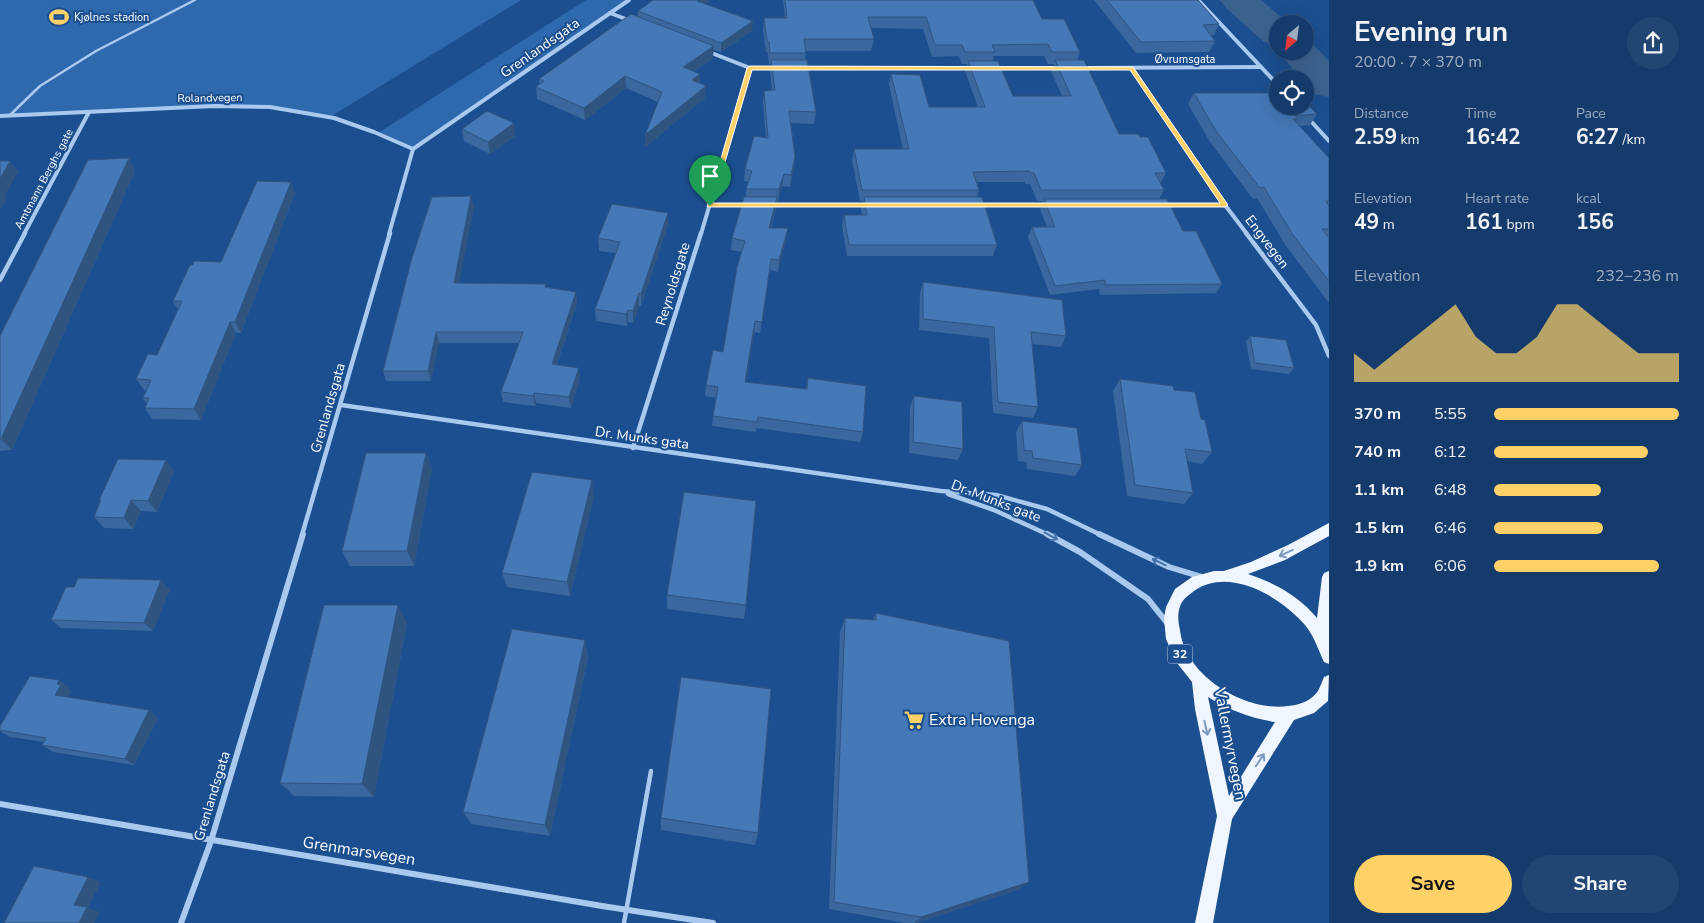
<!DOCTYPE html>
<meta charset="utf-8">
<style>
body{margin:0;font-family:"Nunito Sans",sans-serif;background:#214673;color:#f1f3f6;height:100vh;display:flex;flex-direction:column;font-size:19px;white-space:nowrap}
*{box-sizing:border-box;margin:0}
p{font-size:16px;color:#9dadc1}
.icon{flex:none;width:28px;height:28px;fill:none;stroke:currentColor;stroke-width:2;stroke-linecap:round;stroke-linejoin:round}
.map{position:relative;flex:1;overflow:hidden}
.drawer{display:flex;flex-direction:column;background:#143b6b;width:375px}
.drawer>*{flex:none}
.needle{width:32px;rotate:208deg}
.fabs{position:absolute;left:1269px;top:15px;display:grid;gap:10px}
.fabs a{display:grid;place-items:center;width:45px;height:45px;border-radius:50%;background:#143b6b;box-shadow:0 5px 20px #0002,0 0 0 1px #33557e;font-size:25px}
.pin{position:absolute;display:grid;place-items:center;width:42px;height:42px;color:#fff;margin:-51px -21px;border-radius:50% 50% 50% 0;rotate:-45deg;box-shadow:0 0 5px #0007}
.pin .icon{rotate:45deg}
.round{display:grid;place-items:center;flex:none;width:52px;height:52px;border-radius:26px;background:#214673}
.overview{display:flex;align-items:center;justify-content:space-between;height:85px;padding:0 25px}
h1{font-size:28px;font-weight:700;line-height:38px}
.figures{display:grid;grid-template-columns:repeat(3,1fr);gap:8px;height:85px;padding:5px 25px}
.figures div{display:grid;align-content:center}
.figures b{font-size:21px;font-weight:700}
.figures small{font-size:14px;font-weight:400}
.figures p{font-size:14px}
.chart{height:140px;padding:10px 25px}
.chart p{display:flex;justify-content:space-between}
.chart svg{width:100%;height:90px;margin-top:5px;fill:#ffd166;opacity:.7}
.primary-button{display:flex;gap:10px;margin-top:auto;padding:10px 25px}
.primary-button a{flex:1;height:58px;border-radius:30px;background:#ffd166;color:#111;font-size:20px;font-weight:700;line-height:58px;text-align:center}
.primary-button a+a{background:#214673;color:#f1f3f6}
ul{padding:0 25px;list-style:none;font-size:16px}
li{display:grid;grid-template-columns:80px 60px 1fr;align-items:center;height:38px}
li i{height:12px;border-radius:6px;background:#ffd166}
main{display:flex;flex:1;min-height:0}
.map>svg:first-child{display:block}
.green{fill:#2e69ad}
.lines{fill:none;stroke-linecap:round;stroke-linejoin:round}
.river{fill:#3c6290;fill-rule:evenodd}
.lane-far1{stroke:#a9c9ee;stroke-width:2.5}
.lane{stroke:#a9c9ee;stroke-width:4.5}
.street-far2{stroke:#a9c9ee;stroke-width:4}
.street-far1{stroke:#a9c9ee;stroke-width:4.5}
.street{stroke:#a9c9ee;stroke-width:6}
.primary{fill:#f0f6ff;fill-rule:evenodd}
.wall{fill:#3a679d;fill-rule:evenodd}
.shaded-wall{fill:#305480}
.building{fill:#4478b7;stroke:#305480}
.oneway{stroke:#4674ac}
.oneway2{stroke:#7b9ac1}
.route{fill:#ffd166;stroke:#fff;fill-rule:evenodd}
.labels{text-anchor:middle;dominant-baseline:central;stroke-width:4;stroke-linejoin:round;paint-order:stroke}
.far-poi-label{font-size:11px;fill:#fff;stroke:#1b4f8f;text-anchor:start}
.far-street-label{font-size:11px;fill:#fff;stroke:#1b4f8f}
.shield{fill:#1b4f8f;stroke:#bbcadd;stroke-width:1}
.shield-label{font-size:12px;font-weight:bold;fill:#fff}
.street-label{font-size:14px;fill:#fff;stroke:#1b4f8f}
.near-poi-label{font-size:16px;fill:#fff;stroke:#1b4f8f;text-anchor:start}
.near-street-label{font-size:16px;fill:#fff;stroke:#1b4f8f}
</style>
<main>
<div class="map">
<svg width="1329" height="923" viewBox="0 0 1329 923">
<rect width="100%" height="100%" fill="#1b4f8f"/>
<g class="green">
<path d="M0 0H521L330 117 262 106 200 107 0 116Z"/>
<path d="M586 0H629L413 149 378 133Z"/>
</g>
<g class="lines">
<g class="river">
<path d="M1220 0H1261L1289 24H1278V46L1264 42 1226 8Z"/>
<path d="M1305 41 1312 43 1329 61V97L1314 94 1305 83V79H1301L1278 51H1305Z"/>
</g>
<path class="lane-far1" d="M9 116 40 86 96 51 195 0"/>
<path class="lane" d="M624 923 651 771"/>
<g class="street-far2">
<path d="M1198 0 1278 85"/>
<path d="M610 13 631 21"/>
<path d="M709 52 750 68H777"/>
<path d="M803 68H972"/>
<path d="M995 68H1057"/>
<path d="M1080 68 1261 67"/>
<path d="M1132 68 1225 205 1247 234"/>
<path d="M0 116 214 106 270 107 334 118 374 132 413 149"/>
<path d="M1308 118 1329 141"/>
<path d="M710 205H747"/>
<path d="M770 205H867"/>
<path d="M978 205H1047"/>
<path d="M1165 205H1225"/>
<path d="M24 234 89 112"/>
<path d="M389 234 413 149 629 0"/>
<path d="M701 234 750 68"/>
</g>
<g class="street-far1">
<path d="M1246 233 1316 325 1329 356"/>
<path d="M0 280 25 233"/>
<path d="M341 405 941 491 996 495 1047 509 1101 535"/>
<path d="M633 448 701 233"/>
<path d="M948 494 994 510 1049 535"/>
<path d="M302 535 390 233"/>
</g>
<g class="street">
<path d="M1047 534 1080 552 1148 599 1168 624"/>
<path d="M1099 534 1169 567 1202 577"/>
<path d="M0 804 602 906 713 923"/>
<path d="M181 923 211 841 303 534"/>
</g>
<path class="primary" d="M1329 523V536L1285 560 1248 574C1275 583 1299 596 1317 618L1322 577 1324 573 1329 571V664L1324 662C1318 649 1314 636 1305 625 1281 597 1229 566 1194 591 1189 595 1184 598 1181 604 1177 613 1178 621 1180 630 1185 676 1245 712 1288 706 1299 705 1311 701 1318 691 1320 687 1322 682 1324 677L1329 675 1328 701 1314 713 1294 720 1232 819 1213 923H1195L1217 816 1195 709 1192 682 1177 663 1166 639 1164 618 1166 607 1175 589 1192 577 1214 571H1224L1251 562 1288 545ZM1208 697C1229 710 1250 718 1275 722L1229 796Z"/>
</g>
<g class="wall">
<path d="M711 0 705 4 752 31 721 52 713 50V58L694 71 705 98 645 147 658 102 626 88 585 120 537 99 536 87 539 84V79L638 17V11Z"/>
<path d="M783 0H1033L1042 19 1080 52 1077 60 1119 134 1140 137 1166 173 1160 184 1164 190 1159 199 1222 284 1216 293 1100 295 1099 289 1050 295 1028 237 1032 227H1047L1040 209 1043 201H1037L1030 184H1025V182H977L979 190 977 197 997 245 993 256H847L842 226 844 215H862L861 209 863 201H860L852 160 854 149H903L889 85 891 74 929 107H978L965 71 967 64H962L959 56 932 57 923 29 871 28 874 39 871 51H806L805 60 816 112 814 124 791 123 795 157 794 169 790 187 782 186 778 201H777L776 209 771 228H788L786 239 778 272 770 270 760 333 754 332 746 382 806 389 808 378 863 432 860 442 756 428V432L712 426 713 416 716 398 705 396 706 385 723 352 742 252 731 250 732 238 746 197V189L749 182 744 181 745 169 766 138 763 103 764 91 772 90 770 72 771 64H769L768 53 766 52 763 30 764 18H785ZM994 56H1044L1048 64H1054L1051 71 1062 96H1013L993 61Z"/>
<path d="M1094 0H1198L1219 24 1214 35H1211L1215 41 1209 52 1136 53Z"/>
<path d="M1194 93 1317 114 1310 125 1300 126 1329 158V303L1286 246 1257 198 1253 199 1210 142 1188 104Z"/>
<path d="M462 129 515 136 490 154 464 141Z"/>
<path d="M129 158 135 171 12 450 0 451V336Z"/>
<path d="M295 193 241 333H236L201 420 152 419 145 408 147 404 143 398 146 390H144L136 379 157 355 178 310 173 301 221 262Z"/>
<path d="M474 207 459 283 547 287 576 292 577 303 557 365 580 378 571 408 536 403 535 406 503 402 501 392 519 343H439L431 381H386L383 371Z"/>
<path d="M668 225 641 306H639L633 323 628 322 627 326 596 321 595 309 616 253 599 251 598 238Z"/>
<path d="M923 282 1066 336 1061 347 1032 344 1038 407 1033 418 993 413 989 338 919 330 920 293Z"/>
<path d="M1250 336 1294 368 1289 374 1251 369 1246 342Z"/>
<path d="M1120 379 1174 390 1201 419 1212 452 1202 464 1187 461 1193 493 1184 504 1127 496 1113 391Z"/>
<path d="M914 396 963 449 958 460 909 453 910 407Z"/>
<path d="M1022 421 1082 465 1075 476 1027 469 1026 462 1018 461 1016 432Z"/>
<path d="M426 453 432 469 414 566H350L342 551Z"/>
<path d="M174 471 157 512 141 511 133 529 104 528 94 517 101 501 99 500Z"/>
<path d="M594 496 570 596 507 587 502 573Z"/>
<path d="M170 589 153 631 61 628 51 620Z"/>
<path d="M667 595 746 605 744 619 667 609Z"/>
<path d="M876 613 1029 882 1017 890 916 923H905L829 909 840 632 845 618 873 620Z"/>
<path d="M407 623 374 797 294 796 280 783Z"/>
<path d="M585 640 588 657 550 836 471 824 463 812Z"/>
<path d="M59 680 69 688 68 690 71 692 68 697 149 710 158 718 134 765 53 752 42 745 44 742 10 737 0 731V726Z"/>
<path d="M661 818 758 833 755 845 661 830Z"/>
</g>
<g class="shaded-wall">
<path d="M698 0H711L697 11V1Z"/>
<path d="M753 21 752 31 721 52V43Z"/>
<path d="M714 46 713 58 683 78V67Z"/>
<path d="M700 74V85L692 80Z"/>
<path d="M625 76 626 88 585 120 584 108Z"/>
<path d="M706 86 705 98 645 147V135Z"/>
<path d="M514 123 515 136 490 154 488 142Z"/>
<path d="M795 157 794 169 790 187 791 175Z"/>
<path d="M129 158 135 171 12 450 1 439Z"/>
<path d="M10 161 18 172 5 195 7 198 0 210V179Z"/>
<path d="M784 174 782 186 778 201 779 189Z"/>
<path d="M291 182 295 193 241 333 235 322Z"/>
<path d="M471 196 474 207 457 294 454 283Z"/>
<path d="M777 197 776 209 767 239 769 228Z"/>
<path d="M668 213V225L641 306V294Z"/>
<path d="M788 228 786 239 778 272 779 260Z"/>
<path d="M576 292 577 303 554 374 552 364Z"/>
<path d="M639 293V306L633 323V311Z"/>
<path d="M628 310V322L627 326 626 314Z"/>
<path d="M755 321 754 332 744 392 745 382Z"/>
<path d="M230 322 236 333 201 420 194 409Z"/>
<path d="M436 332 439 343 431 381 428 371Z"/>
<path d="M579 368 580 378 571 408 569 397Z"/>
<path d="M534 393 536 403 535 406 533 396Z"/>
<path d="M426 453 432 469 414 566 407 551Z"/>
<path d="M166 460 174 471 157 512 148 501Z"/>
<path d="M592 480 594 496 570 596 567 582Z"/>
<path d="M131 500 141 511 133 529 124 518Z"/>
<path d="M161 580 170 589 153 631 144 623Z"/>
<path d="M398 605 407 623 374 797 362 784Z"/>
<path d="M585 640 588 657 550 836 545 825Z"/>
<path d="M59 680 69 688 68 690 71 692 65 702 55 695 57 684Z"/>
<path d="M149 710 158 718 134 765 125 759Z"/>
<path d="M88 877 101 882 88 908 100 912 95 923H79L74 905Z"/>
<path d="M1029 882 1017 890 916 923H914L921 917Z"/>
</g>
<g class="building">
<path d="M653 0H698L697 1 753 21 721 43 638 11Z"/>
<path d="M785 0H1033L1042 19H1064L1080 52H1052L1048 44 992 45 995 52H965L962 45H935L926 17H868L874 39H804L806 53H770L769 42 767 41 764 18H787Z"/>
<path d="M1107 0H1198L1219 24 1203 25 1215 41 1141 42Z"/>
<path d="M631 14 714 46 683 67 700 74 692 80 706 86 645 135 662 92 625 76 584 108 536 87 544 81 539 79Z"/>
<path d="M771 60H807L816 112 789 111 795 157 791 175 784 174 779 189H746L752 171 745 169 754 136 768 138 764 91 775 90Z"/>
<path d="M1055 60H1084L1119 134H1138L1140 137H1148L1166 173H1155L1164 190H1041L1034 173H1030L1029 171 973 172 979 190H862L854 149H909L891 74 920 75 929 107H985L968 61H998L1013 96H1071Z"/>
<path d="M1194 93H1278V106H1305V102L1317 114 1295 116 1298 119H1293L1329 158V201H1326L1329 206V229H1322L1329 238V281L1293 235 1264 187 1260 188 1216 131Z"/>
<path d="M487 111 514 123 488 142 462 129Z"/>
<path d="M129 158 1 439H0V336L88 160Z"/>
<path d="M0 161H10L0 179Z"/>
<path d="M257 181 291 182 235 322H230L194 409 145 408 149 398H143L151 380 136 379 148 354 157 355 182 301H173L190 265H193L194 261 221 262Z"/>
<path d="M471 196 454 283 546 284 545 287 576 292 552 364 579 368 569 397 534 393 533 396 501 392 523 332H436L428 371H383L411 261 432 197Z"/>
<path d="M744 197H777L769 228H788L779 260 771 259 762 322 755 321 745 382 807 389 808 378 866 386 863 432 758 417 757 422 713 416 718 387 706 385 713 350 723 352 737 267 745 241 732 238Z"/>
<path d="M864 197H982L997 245H849L844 215H867Z"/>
<path d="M1044 199H1167L1183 231H1196L1222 284 1105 285V280L1055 286 1032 227H1055Z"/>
<path d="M612 204 668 213 641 294 639 293 633 311 628 310 626 314 595 309 620 242 598 238Z"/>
<path d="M923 282 1062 300 1066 336 1031 332 1038 407 998 402 994 327 923 319Z"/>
<path d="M1250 336 1286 340 1294 368 1255 363Z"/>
<path d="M1120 379 1173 386 1174 390 1195 392 1201 419 1205 420 1212 452 1185 449 1193 493 1135 485Z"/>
<path d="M914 396 962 402 963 449 913 442Z"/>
<path d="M1022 421 1077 428 1082 465 1033 458 1032 451 1024 450Z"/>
<path d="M366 453H426L407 551H342Z"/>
<path d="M118 459 166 460 148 501 131 500 124 518 94 517 101 500H99Z"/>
<path d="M532 472 592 480 567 582 502 573Z"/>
<path d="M684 492 756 501 746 605 667 595Z"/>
<path d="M78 578 161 580 144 623 51 620 66 587H74Z"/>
<path d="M324 605H398L362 784 280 783Z"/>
<path d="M876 613 1009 641 1029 882 921 917 834 902 845 618 876 620Z"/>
<path d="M512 629 585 640 545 825 463 812Z"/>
<path d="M30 676 59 680 57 684 61 685 55 695 149 710 125 759 42 745 46 738 0 730V726Z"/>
<path d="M681 677 771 689 758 833 661 818Z"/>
<path d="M34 866 88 877 74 905 87 907 79 923H4Z"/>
</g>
<defs><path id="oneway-shaft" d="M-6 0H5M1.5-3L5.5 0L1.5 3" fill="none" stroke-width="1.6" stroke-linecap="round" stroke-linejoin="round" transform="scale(1.25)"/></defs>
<g class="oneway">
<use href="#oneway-shaft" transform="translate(1051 536) rotate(29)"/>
<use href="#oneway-shaft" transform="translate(1159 562) rotate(-154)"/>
</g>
<g class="oneway2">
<use href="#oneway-shaft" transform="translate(1286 553) rotate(155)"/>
<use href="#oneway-shaft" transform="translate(1206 728) rotate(77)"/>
<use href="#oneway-shaft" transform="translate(1260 760) rotate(-56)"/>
</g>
<path class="route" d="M750 66 1133 67 1228 205 1225 207H707L747 68ZM752 70H1130L1220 203H713Z"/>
<defs>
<symbol id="stadium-bare" viewBox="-9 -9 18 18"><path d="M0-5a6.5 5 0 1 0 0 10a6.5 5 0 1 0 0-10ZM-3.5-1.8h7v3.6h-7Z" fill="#ffd166" stroke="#1b4f8f" stroke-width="2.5" paint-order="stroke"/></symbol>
<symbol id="supermarket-bare" viewBox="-9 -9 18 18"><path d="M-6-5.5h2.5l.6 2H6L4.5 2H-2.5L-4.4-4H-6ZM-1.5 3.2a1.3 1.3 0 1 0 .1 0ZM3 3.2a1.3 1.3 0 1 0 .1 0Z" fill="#ffd166" stroke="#1b4f8f" stroke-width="2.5" paint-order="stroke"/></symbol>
</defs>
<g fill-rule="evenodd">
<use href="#stadium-bare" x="45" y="3" width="28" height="28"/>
<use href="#supermarket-bare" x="900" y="706" width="28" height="28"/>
</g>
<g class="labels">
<g class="far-poi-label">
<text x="74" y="17">Kjølnes stadion</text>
</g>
<g class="far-street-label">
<text x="1185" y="59">Øvrumsgata</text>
<text transform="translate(210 98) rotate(-1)">Rolandvegen</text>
<text transform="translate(44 179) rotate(-62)">Amtmann Berghs gate</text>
</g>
<rect class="shield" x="1167.5" y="644.5" width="25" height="19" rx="4"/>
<g class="shield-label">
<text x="1180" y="654">32</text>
</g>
<g class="street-label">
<text transform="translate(540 48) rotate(-35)">Grenlandsgata</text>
<text transform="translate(1267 242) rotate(53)">Engvegen</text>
<text transform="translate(673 284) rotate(-73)">Reynoldsgate</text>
<text transform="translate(328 408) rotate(-74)">Grenlandsgata</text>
<text transform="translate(642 438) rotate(8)">Dr. Munks gata</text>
<text transform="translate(996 501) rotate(21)">Dr. Munks gate</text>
<text transform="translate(212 796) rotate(-73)">Grenlandsgata</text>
</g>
<g class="near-poi-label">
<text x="929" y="720">Extra Hovenga</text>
</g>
<g class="near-street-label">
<text transform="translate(1230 744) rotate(79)">Vallermyrvegen</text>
<text transform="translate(359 851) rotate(9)">Grenmarsvegen</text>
</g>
</g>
</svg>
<div class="fabs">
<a><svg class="needle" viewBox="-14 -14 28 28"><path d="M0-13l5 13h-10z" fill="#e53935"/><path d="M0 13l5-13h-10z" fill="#9dadc1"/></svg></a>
<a><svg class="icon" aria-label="locate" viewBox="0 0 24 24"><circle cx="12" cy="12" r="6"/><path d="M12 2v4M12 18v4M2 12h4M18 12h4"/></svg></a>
</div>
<div class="pin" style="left:710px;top:206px;background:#1e9e55"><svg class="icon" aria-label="arrive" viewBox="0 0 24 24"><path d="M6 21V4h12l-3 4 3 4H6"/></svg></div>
</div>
<section class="drawer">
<div class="overview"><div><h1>Evening run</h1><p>20:00 · 7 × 370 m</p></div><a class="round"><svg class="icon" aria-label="share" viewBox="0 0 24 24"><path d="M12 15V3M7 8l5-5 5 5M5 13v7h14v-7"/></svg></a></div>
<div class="figures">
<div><p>Distance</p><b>2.59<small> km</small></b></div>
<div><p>Time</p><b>16:42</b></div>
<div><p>Pace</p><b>6:27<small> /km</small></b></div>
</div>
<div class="figures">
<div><p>Elevation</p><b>49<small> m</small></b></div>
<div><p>Heart rate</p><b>161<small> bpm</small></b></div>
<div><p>kcal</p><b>156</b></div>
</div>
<div class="chart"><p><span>Elevation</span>232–236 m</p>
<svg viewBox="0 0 160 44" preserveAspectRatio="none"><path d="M0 44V30L10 38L20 30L30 22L40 14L50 6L60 22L70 30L80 30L90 22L100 6L110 6L120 14L130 22L140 30L150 30L160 30V44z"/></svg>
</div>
<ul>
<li><b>370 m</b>5:55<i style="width:100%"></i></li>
<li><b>740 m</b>6:12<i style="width:83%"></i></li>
<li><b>1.1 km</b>6:48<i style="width:58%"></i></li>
<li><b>1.5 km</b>6:46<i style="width:59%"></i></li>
<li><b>1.9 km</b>6:06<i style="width:89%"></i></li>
</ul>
<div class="primary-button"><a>Save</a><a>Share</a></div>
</section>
</main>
